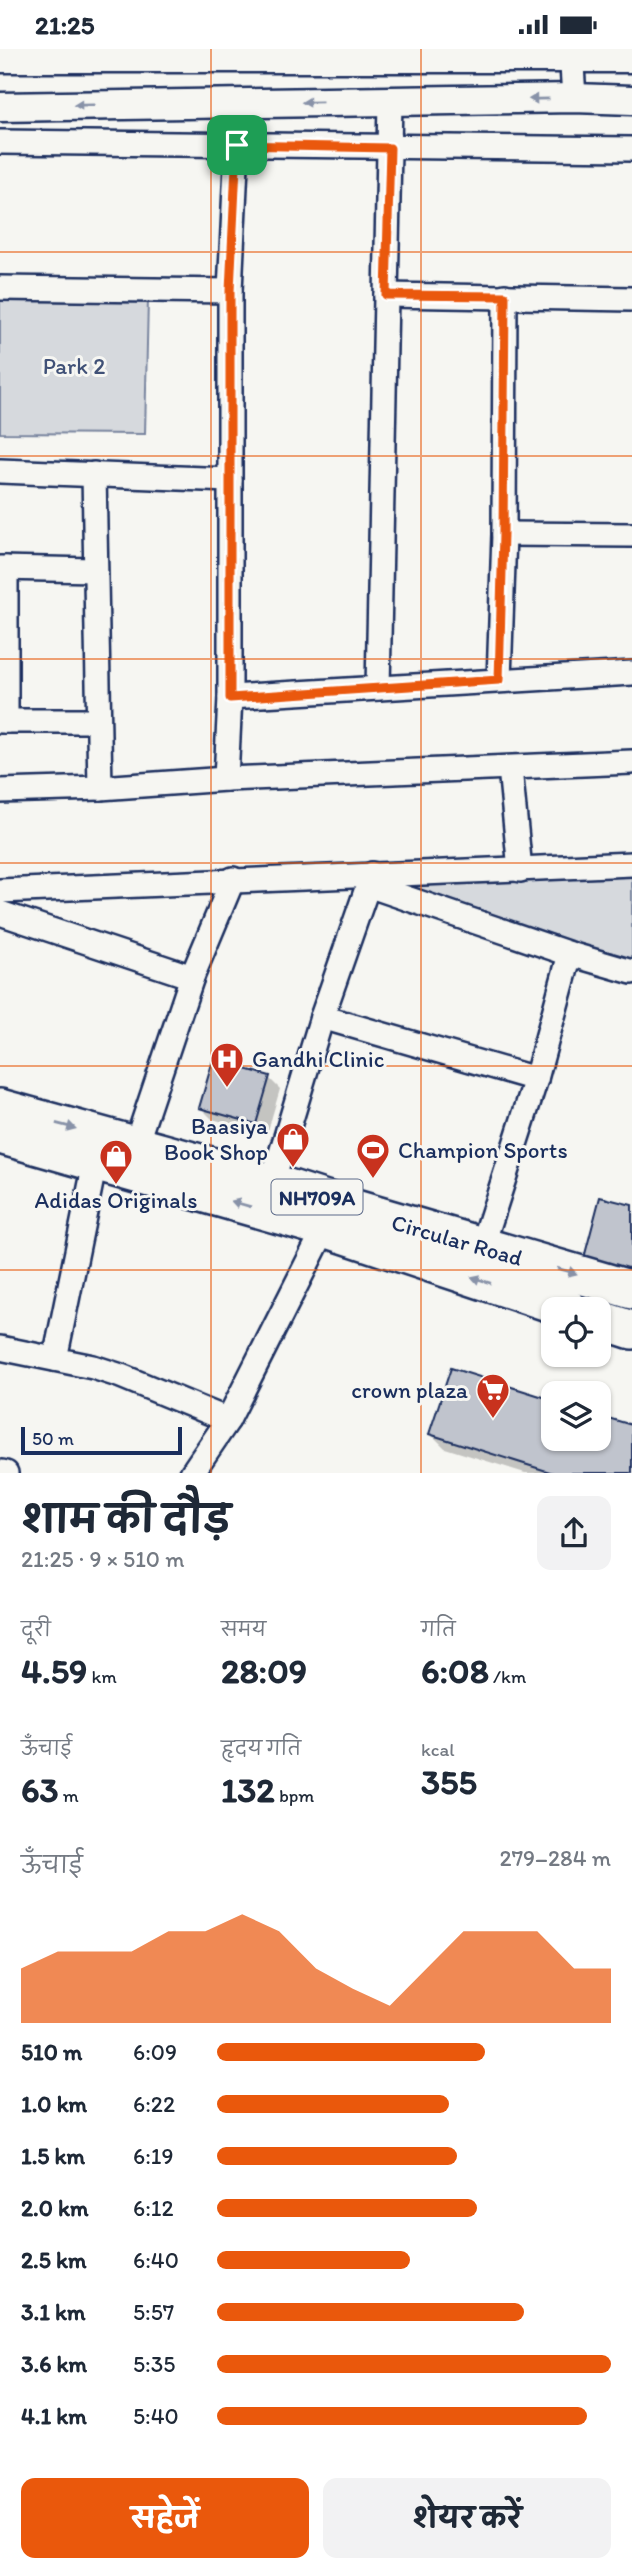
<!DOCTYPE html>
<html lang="hi">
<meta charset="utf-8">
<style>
body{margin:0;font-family:Itim,"Playpen Sans Deva",sans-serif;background:#f2f2f3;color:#1f2937;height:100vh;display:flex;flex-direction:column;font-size:26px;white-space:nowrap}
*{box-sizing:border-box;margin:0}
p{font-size:23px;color:#747a83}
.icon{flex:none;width:38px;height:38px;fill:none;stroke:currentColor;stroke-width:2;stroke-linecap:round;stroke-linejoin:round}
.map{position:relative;height:1424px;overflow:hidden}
.panel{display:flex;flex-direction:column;background:#fff;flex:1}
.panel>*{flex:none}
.buttons{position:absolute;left:541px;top:1248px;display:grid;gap:14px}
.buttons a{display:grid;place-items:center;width:70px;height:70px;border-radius:14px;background:#fff;box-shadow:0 2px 5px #0004;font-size:35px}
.scale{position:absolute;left:21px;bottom:18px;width:161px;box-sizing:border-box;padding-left:7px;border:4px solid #1b2f5e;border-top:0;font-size:19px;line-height:24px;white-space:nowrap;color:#1b2f5e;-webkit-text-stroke:5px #f6f6f2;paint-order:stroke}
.pin{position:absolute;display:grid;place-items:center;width:60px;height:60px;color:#fff;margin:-30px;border-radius:14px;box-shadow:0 4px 10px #0006}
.round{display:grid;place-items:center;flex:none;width:74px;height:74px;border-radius:14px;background:#f2f2f3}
.headline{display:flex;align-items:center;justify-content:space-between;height:119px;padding:0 21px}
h1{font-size:38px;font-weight:700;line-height:52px}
.metrics{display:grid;grid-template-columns:repeat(3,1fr);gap:10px;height:119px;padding:7px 21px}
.metrics div{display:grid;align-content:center}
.metrics b{font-size:35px;font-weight:700}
.metrics small{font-size:19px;font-weight:400}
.metrics p{font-size:19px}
.chart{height:196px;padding:14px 21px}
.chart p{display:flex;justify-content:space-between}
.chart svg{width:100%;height:126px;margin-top:7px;fill:#ea580c;opacity:.7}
.primary-button{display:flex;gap:14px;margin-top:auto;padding:14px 21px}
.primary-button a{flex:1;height:80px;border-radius:14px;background:#ea580c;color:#fff;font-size:28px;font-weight:700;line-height:80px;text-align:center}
.primary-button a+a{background:#f2f2f3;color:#1f2937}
ul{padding:0 21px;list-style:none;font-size:23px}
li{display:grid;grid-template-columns:112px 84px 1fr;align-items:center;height:52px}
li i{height:18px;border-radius:9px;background:#ea580c}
.status{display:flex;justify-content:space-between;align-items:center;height:49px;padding:0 35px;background:#fff;direction:ltr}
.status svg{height:19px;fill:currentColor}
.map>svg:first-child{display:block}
.green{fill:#d6d9dd;stroke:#78849e;stroke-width:2}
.shadow{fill:#0003}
.building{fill:#c0c4cd;stroke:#1b2f5e;stroke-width:2}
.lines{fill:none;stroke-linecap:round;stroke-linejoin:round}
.minor-casing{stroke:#1b2f5e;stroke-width:28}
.tertiary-casing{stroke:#1b2f5e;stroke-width:33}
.primary-casing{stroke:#1b2f5e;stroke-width:42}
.minor{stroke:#f6f6f2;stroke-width:23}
.tertiary{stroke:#f6f6f2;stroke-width:28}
.primary{stroke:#f6f6f2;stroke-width:37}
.oneway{fill:#8892a8}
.route-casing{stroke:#fff;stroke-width:14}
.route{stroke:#ea580c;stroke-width:9}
.grid{fill:none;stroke:#e8590c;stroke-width:2;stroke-opacity:0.55}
.labels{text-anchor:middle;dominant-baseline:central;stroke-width:6;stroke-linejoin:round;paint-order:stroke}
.shield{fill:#f6f6f2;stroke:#5d6b8a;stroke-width:2}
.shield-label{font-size:21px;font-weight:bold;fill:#1b2f5e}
.park-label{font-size:23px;fill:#405177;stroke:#f6f6f2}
.poi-label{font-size:23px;fill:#1b2f5e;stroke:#f6f6f2;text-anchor:start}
.street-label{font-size:23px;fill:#1b2f5e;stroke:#f6f6f2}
</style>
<div class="status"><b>21:25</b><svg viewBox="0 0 49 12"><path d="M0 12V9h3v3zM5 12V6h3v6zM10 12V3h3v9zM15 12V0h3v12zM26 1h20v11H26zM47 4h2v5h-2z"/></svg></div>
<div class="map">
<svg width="632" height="1424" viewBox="0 0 632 1424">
<rect width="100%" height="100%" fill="#f6f6f2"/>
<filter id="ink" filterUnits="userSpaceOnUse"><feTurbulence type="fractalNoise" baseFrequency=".0143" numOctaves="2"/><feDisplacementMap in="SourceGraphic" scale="14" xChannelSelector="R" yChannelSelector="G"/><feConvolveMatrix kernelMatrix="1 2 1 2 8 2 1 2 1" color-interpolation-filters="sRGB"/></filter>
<g filter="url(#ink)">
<g class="green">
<path d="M0 249H148L145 385 0 384Z"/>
<path d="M632 814V925L372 825Z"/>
</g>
<g class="shadow">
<path d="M269 1029 280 1040 267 1085 212 1070 201 1059Z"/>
<path d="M553 1353V1390H598L632 1378V1424H525L445 1399 431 1385Z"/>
</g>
<g class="building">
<path d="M213 1011 270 1027 256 1075 199 1059Z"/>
<path d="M600 1148 632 1156V1222L584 1209Z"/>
<path d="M451 1319 553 1351V1390H598V1366L632 1376V1424H553L429 1385Z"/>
</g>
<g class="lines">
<defs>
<g id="minor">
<path d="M571 0 574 49"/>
<path d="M0 93 632 100"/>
<path d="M0 239 230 242"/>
<path d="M386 246 632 250"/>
<path d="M0 422 230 431"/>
<path d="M94 425 100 739"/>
<path d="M504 485 632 486"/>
<path d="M0 519 95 521"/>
<path d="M499 631 504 485 505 247"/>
<path d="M378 639 390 52"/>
<path d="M230 648 632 624"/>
<path d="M0 672H97"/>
<path d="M6 672V519"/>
<path d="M510 719 520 821"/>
<path d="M226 730 230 648V242L239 54"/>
<path d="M0 742 100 739 226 730 632 713"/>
<path d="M368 836 570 905 632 923"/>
<path d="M0 842 632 815"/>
<path d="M0 864 192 928"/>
<path d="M322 968 536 1030"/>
<path d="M136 1095 192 928 233 830"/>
<path d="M272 1134 322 968 372 825"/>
<path d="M482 1198 536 1030 570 905"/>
<path d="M0 1299 93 1318 121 1327 228 1371"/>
<path d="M55 1310 95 1114"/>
<path d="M2 1423 6 1424"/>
<path d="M192 1424 228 1371 330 1169"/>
</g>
<g id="tertiary">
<path d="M0 9H632"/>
<path d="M0 58 574 49 632 51"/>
</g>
<g id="primary">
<path d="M0 1059 272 1134 338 1155 632 1241"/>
<path d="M0 1086 325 1179 569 1260"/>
<path d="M598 1270 632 1281"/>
</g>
</defs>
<use href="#minor" class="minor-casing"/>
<use href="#tertiary" class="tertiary-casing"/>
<use href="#primary" class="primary-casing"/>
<use href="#minor" class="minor"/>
<use href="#tertiary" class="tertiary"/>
<use href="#primary" class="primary"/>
</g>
<defs><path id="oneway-solid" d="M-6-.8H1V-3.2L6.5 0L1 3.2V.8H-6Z" transform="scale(1.75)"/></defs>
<g class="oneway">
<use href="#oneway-solid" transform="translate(539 50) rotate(179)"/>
<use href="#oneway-solid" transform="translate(312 53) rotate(179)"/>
<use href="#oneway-solid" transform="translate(84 56) rotate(179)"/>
<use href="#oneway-solid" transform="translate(66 1077) rotate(15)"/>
<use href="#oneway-solid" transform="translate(241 1155) rotate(-164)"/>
<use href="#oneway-solid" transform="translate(567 1222) rotate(16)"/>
<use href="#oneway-solid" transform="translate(481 1231) rotate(-162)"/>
</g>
</g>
<g class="lines" filter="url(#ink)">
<defs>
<path id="route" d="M237 96 390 99 386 246 505 247 503 485 499 631 230 649V242Z"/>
</defs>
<use href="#route" class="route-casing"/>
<use href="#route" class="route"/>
</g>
<path class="grid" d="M211 0V1424M421 0V1424M0 203H632M0 407H632M0 610H632M0 814H632M0 1017H632M0 1221H632"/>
<defs>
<symbol id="hospital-pin" viewBox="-11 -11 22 30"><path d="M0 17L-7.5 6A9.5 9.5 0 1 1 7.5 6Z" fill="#c8321e" stroke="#f6f6f2"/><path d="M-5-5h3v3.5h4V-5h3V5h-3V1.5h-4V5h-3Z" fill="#fff"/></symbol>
<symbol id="shop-pin" viewBox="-11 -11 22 30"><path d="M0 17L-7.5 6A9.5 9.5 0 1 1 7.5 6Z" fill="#c8321e" stroke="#f6f6f2"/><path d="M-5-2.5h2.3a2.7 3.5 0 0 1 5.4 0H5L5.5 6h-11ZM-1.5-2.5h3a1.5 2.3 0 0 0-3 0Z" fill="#fff"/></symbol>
<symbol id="stadium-pin" viewBox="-11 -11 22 30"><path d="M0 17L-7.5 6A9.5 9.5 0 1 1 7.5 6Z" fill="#c8321e" stroke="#f6f6f2"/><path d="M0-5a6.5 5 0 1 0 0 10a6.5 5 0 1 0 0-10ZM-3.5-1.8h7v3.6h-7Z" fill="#fff"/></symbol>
<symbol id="supermarket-pin" viewBox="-11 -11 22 30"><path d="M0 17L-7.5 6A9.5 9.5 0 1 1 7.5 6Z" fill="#c8321e" stroke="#f6f6f2"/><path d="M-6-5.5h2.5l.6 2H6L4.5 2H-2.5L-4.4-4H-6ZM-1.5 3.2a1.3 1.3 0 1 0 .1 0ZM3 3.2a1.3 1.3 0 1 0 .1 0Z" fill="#fff"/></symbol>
</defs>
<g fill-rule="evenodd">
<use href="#hospital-pin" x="208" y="991" width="38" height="52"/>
<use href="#shop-pin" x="274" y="1071" width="38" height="52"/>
<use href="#stadium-pin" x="354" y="1082" width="38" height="52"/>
<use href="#shop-pin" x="97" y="1088" width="38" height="52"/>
<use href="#supermarket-pin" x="474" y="1322" width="38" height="52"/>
</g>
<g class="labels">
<rect class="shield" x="271.5" y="1130.5" width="91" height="35" rx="5"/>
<g class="shield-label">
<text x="317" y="1148">NH709A</text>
</g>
<g class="park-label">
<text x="74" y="317">Park 2</text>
</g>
<g class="poi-label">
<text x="252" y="1010">Gandhi Clinic</text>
<text x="268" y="1077" text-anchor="end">Baasiya<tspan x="268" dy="26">Book Shop</tspan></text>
<text x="398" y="1101">Champion Sports</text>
<text x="116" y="1151" text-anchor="middle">Adidas Originals</text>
<text x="468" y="1341" text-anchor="end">crown plaza</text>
</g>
<g class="street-label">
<text transform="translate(457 1191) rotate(16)">Circular Road</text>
</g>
</g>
</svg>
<div class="buttons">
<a><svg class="icon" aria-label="locate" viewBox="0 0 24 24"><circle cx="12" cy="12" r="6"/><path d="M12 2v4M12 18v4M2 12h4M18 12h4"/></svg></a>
<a><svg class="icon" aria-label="layers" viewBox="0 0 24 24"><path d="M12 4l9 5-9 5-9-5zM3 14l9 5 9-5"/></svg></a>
</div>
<div class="scale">50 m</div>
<div class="pin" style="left:237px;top:96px;background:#1e9e55"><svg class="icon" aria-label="arrive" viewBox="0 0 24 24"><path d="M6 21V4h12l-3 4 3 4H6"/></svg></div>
</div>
<section class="panel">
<div class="headline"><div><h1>शाम की दौड़</h1><p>21:25 · 9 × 510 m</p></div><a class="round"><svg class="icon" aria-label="share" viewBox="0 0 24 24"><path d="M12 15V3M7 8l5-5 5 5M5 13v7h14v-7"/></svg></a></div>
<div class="metrics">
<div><p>दूरी</p><b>4.59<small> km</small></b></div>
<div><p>समय</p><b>28:09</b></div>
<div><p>गति</p><b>6:08<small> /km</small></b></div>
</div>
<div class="metrics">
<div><p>ऊँचाई</p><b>63<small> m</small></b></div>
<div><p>हृदय गति</p><b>132<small> bpm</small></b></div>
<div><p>kcal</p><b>355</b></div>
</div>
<div class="chart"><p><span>ऊँचाई</span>279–284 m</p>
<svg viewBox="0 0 160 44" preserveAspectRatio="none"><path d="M0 44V25L10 19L20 19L30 19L40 12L50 12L60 6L70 12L80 25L90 32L100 38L110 25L120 12L130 12L140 12L150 25L160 25V44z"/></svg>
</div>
<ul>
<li><b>510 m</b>6:09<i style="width:68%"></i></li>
<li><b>1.0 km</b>6:22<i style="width:59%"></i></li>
<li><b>1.5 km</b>6:19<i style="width:61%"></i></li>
<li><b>2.0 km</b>6:12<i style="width:66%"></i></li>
<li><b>2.5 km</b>6:40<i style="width:49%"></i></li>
<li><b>3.1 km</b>5:57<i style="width:78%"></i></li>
<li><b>3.6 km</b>5:35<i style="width:100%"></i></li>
<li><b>4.1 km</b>5:40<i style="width:94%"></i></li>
</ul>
<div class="primary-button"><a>सहेजें</a><a>शेयर करें</a></div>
</section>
